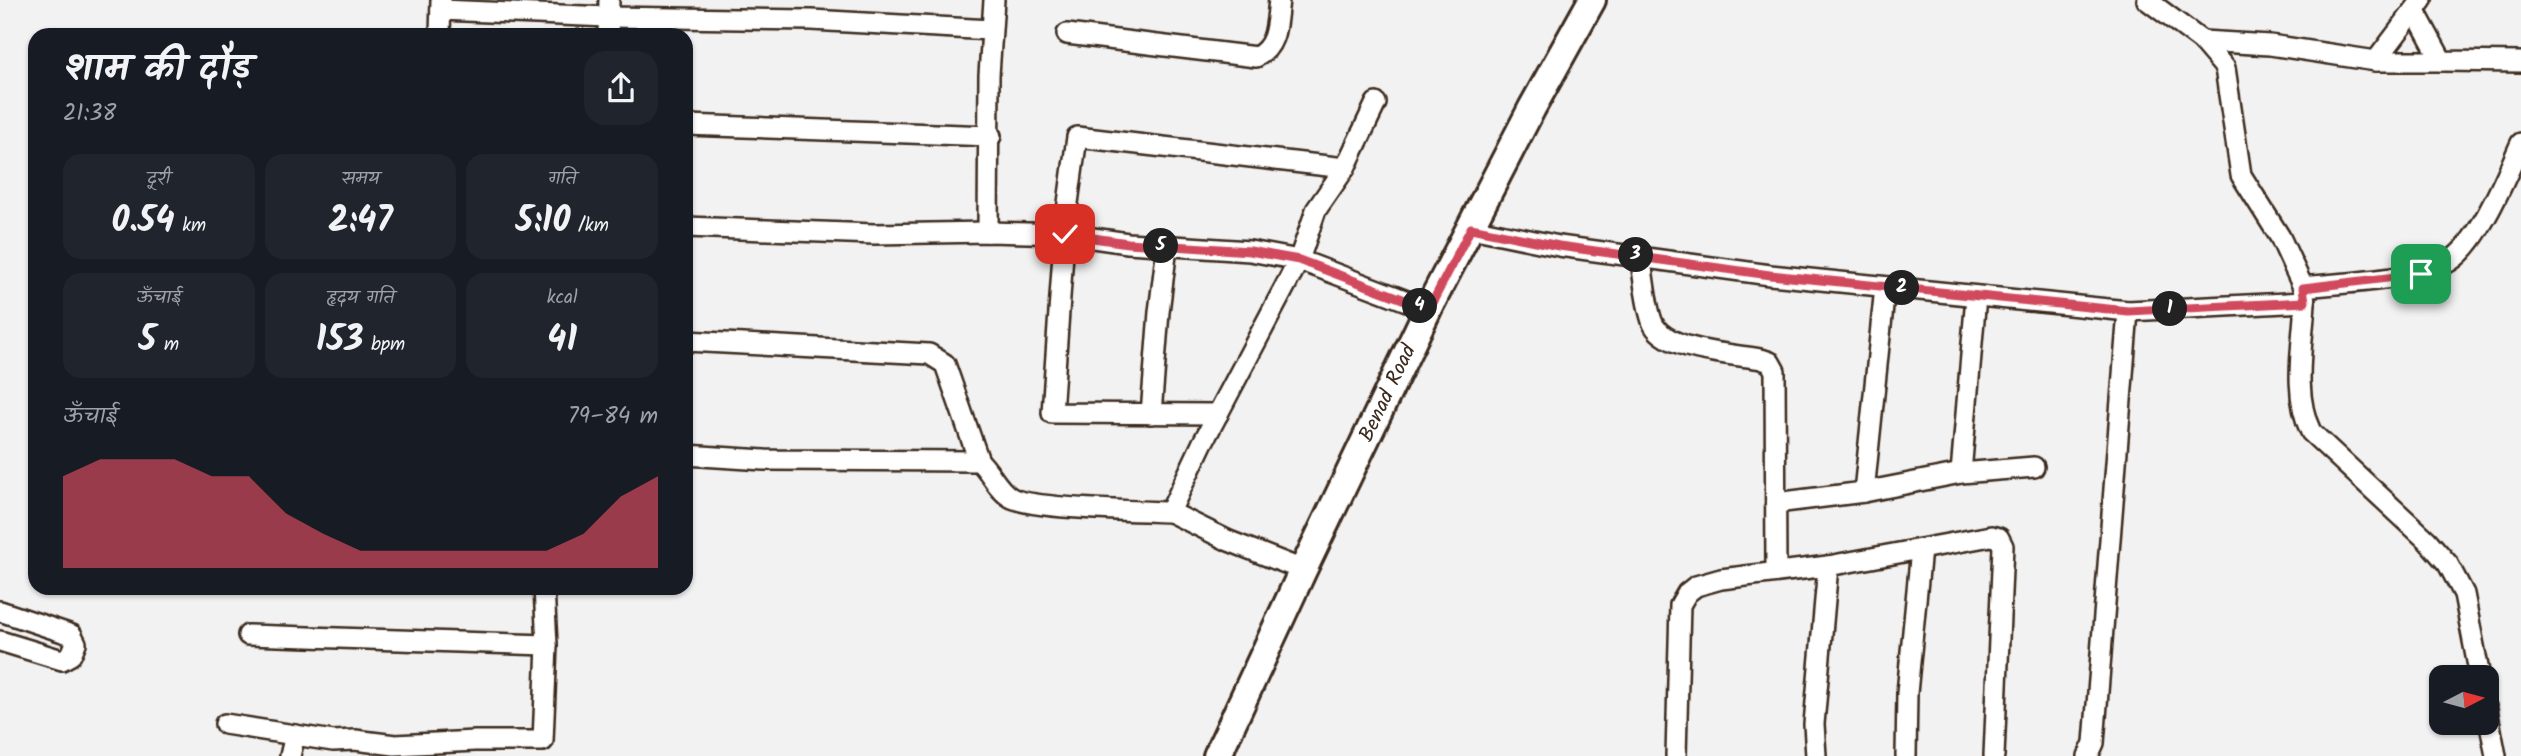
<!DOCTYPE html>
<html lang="hi">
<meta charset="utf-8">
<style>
body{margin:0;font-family:Kalam,"Playpen Sans Deva",sans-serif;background:#20242c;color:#f1f3f6;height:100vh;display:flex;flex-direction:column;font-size:26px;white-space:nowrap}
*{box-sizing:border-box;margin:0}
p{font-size:23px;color:#9ea1a6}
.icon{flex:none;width:38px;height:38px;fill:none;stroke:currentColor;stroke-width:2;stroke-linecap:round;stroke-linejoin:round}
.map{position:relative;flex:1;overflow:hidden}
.drawer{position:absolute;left:28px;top:28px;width:665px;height:567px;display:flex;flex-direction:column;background:#171b24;border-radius:21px;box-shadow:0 2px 5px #0004}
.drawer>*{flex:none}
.needle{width:46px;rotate:84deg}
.fabs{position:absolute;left:2429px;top:665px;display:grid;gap:14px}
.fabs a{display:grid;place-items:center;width:70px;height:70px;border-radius:14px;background:#171b24;box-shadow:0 2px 5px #0004;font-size:35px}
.pin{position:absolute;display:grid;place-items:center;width:60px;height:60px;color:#fff;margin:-30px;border-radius:14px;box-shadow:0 4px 10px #0006}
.km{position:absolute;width:35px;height:35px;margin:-18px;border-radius:50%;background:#222;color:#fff;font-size:19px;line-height:35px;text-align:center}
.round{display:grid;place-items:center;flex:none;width:74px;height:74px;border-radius:21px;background:#20242c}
.head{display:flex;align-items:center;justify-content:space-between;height:119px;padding:0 35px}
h1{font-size:38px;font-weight:700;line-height:52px}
.stats{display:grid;grid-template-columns:repeat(3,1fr);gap:10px;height:119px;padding:7px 35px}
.stats div{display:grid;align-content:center;border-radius:18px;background:#20242c;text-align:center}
.stats b{font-size:35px;font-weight:700}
.stats small{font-size:19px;font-weight:400}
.stats p{font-size:19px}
.chart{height:196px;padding:14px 35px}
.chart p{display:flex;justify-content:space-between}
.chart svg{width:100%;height:126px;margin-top:7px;fill:#d1495b;opacity:.7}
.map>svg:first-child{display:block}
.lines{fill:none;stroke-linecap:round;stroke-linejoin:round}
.minor-casing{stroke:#3b2a1e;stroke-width:24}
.major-casing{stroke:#3b2a1e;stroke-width:32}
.minor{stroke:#fff;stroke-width:19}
.major{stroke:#fff;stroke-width:26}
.route-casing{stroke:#fff;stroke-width:14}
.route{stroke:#d1495b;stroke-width:9}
.labels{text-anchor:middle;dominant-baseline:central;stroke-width:6;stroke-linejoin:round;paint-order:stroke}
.street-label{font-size:21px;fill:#3b2a1e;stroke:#fff}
</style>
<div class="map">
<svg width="2521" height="756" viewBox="0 0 2521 756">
<rect width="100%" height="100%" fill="#f3f2f2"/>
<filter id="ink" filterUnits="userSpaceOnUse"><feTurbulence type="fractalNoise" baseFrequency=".0143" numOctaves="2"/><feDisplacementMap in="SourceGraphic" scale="14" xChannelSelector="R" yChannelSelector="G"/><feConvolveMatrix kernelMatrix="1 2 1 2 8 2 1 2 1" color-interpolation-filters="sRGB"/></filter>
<g filter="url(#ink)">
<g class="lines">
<defs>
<g id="minor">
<path d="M2147 0 2202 41 2225 68 2241 175 2280 237 2303 287 2305 302C2303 344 2292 393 2311 432L2427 540 2448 564 2464 594 2480 677"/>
<path d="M441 10 608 17 811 20 991 30"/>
<path d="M2415 11 2442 61 2521 62"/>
<path d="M1067 34 1256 57C1278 46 1276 22 1279 0"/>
<path d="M440 35 441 0"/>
<path d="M608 35 609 0"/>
<path d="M2202 41 2270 45 2376 61 2422 0"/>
<path d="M2376 61H2442"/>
<path d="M1376 103 1345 168 1316 210 1299 260 1428 309"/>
<path d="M686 125 991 136"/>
<path d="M686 227 874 234 988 232 1065 234 1128 243 1250 251 1299 260 1202 444 1170 512 1229 541 1303 570"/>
<path d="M1471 228 1559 246 1770 275 2128 311 2305 302"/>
<path d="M988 232 989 75 994 0"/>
<path d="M1640 256C1644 277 1645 301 1652 321 1662 351 1733 354 1761 359L1770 362 1775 371 1776 572"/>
<path d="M2303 287C2340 283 2421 280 2450 261 2480 242 2506 176 2521 143"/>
<path d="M686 341 929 354 945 364 979 461"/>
<path d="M1151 414 1159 312 1167 247"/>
<path d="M1218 414 1052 413 1065 225 1077 137 1345 168"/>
<path d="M686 455 764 460 979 461C991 472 996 488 1010 497 1028 509 1142 511 1170 512"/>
<path d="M1961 473 1976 296"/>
<path d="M1864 492 1885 287"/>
<path d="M1776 503 1864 492 1961 473 2034 467"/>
<path d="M0 611 72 635 76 643 71 655 62 660 0 641"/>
<path d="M248 635 547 645"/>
<path d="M2487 709 2496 756"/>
<path d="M225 724 333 741 355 740 395 745 475 741H543L547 645 544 588"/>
<path d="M290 756 295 735"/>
<path d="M1676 756 1680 605 1687 593 1696 586 1721 579 1828 566 1991 536 1999 538 2003 546 1994 756"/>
<path d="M1816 756 1814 724 1828 566"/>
<path d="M1906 756 1907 693 1921 549"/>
<path d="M2088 756 2094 743 2128 311"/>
</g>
<g id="major">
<path id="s1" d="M1217 756 1303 570 1428 309 1532 108 1592 0"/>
</g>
</defs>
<use href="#minor" class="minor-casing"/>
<use href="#major" class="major-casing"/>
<use href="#minor" class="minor"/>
<use href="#major" class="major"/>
</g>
</g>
<g class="lines" filter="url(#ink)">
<defs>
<path id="route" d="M1065 234 1128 243 1250 251 1299 260 1429 309 1471 228 1559 246 1770 275 2128 311 2305 302 2303 288 2421 274"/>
</defs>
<use href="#route" class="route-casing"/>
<use href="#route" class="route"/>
</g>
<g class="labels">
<g class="street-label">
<text stroke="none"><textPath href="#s1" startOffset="401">Benad Road</textPath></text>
</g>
</g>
</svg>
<div class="fabs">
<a><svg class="needle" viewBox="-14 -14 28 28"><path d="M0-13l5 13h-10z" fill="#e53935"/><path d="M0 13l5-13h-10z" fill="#9ea1a6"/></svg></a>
</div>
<div class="pin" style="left:2421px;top:274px;background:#1e9e55"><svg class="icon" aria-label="arrive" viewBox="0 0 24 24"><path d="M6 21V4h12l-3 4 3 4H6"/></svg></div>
<div class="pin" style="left:1065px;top:234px;background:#d93025"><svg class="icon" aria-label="check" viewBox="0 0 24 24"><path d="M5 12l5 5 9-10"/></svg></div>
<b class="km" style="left:2170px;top:309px">1</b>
<b class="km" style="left:1902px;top:288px">2</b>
<b class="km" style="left:1636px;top:255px">3</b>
<b class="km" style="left:1420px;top:306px">4</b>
<b class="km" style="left:1161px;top:246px">5</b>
<section class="drawer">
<div class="head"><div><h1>शाम की दौड़</h1><p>21:38</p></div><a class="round"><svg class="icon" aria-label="share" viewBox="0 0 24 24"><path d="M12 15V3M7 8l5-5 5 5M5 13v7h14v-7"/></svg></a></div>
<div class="stats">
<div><p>दूरी</p><b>0.54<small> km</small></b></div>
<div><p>समय</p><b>2:47</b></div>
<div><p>गति</p><b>5:10<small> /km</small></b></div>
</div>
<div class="stats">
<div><p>ऊँचाई</p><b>5<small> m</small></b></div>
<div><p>हृदय गति</p><b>153<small> bpm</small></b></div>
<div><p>kcal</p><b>41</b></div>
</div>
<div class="chart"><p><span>ऊँचाई</span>79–84 m</p>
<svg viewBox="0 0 160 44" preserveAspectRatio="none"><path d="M0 44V12L10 6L20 6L30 6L40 12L50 12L60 25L70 32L80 38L90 38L100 38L110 38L120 38L130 38L140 32L150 19L160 12V44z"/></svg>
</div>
</section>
</div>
